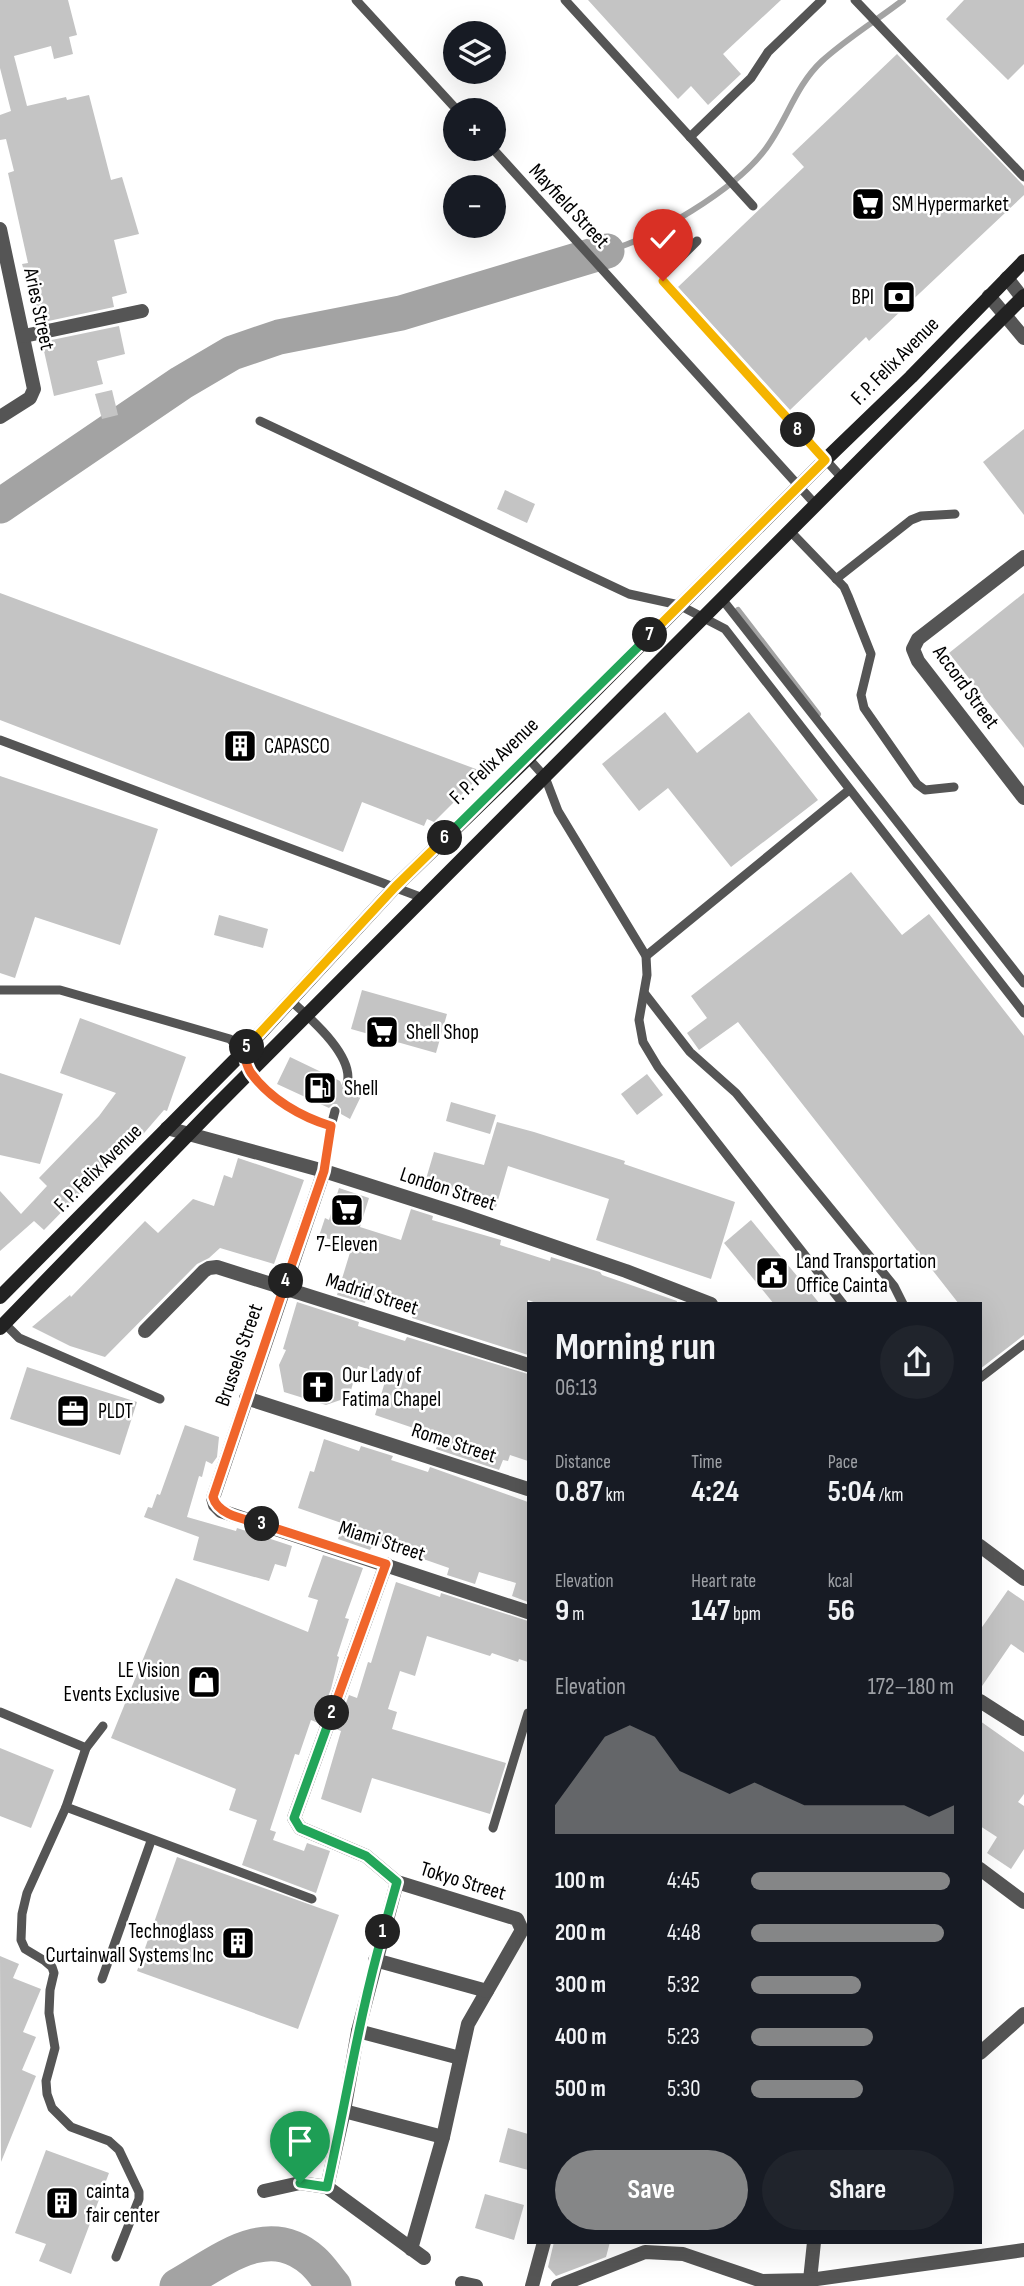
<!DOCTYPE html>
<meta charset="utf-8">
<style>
body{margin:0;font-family:"Sofia Sans Condensed",sans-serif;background:#20242c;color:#f1f3f6;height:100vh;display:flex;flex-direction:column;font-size:26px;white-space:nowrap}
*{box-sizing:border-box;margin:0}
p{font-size:23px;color:#9ea1a6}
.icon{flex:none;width:38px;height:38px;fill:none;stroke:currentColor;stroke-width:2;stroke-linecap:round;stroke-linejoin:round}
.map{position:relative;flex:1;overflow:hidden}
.side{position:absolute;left:527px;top:1302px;width:455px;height:942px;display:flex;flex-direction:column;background:#171b24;border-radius:0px;box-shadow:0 7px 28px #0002}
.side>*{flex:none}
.fabs{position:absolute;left:443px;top:21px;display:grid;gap:14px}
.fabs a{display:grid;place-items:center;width:63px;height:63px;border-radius:50%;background:#171b24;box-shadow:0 7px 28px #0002;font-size:35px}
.pin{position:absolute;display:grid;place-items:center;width:60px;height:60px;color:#fff;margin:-72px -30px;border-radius:50% 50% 50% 0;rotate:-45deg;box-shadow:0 0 7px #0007}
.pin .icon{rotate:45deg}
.km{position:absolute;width:35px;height:35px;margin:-18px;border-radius:50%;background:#222;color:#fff;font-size:19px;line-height:35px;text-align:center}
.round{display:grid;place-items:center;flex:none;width:74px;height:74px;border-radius:37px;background:#20242c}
.overview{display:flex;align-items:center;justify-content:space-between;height:119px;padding:0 28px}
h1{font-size:38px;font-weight:700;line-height:52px}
.figures{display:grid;grid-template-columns:repeat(3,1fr);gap:10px;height:119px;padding:7px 28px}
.figures div{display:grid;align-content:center}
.figures b{font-size:30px;font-weight:700}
.figures small{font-size:19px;font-weight:400}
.figures p{font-size:19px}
.chart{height:196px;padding:14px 28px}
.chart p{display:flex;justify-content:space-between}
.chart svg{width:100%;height:126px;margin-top:7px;fill:#858687;opacity:.7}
.action{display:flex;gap:14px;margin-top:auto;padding:14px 28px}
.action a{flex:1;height:80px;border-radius:42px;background:#858687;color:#fff;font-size:28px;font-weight:700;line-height:80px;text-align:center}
.action a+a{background:#20242c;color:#f1f3f6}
ul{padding:0 28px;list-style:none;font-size:23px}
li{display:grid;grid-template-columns:112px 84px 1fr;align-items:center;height:52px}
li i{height:18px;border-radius:9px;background:#858687}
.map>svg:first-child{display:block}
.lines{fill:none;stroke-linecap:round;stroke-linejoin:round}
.stream{stroke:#a3a3a3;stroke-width:6}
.river{stroke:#a3a3a3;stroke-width:35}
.building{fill:#c4c4c4}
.service{stroke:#555;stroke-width:9}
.minor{stroke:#555;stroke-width:14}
.tertiary{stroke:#555;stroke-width:14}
.secondary{stroke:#222;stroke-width:14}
.split-1-casing{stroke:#fff;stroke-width:14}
.split-2-casing{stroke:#fff;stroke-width:14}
.split-3-casing{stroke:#fff;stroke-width:14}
.split-4-casing{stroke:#fff;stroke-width:14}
.split-5-casing{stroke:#fff;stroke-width:14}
.split-6-casing{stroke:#fff;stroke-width:14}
.split-7-casing{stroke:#fff;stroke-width:14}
.split-8-casing{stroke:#fff;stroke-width:14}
.split-9-casing{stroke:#fff;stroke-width:14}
.split-1{stroke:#22a559;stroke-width:9}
.split-2{stroke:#22a559;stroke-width:9}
.split-3{stroke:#f0652b;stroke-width:9}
.split-4{stroke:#f0652b;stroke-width:9}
.split-5{stroke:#f0652b;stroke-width:9}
.split-6{stroke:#f5b400;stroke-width:9}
.split-7{stroke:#22a559;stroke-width:9}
.split-8{stroke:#f5b400;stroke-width:9}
.split-9{stroke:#f5b400;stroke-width:9}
.labels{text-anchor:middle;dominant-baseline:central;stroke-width:5;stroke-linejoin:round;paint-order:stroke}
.poi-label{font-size:21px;fill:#000;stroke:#fff;text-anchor:start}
.street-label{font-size:21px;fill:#000;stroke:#fff}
</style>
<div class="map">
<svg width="1024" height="2286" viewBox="0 0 1024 2286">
<rect width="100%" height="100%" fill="#fff"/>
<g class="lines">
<g class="stream">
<path d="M607 251C654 238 734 190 764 151 786 123 795 86 822 61 846 39 877 20 903 0"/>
<path d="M738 610 818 714"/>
</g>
<g class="river">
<path d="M0 506 181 383 232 353 279 337 401 313 607 251"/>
<path d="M177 2286C220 2262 267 2220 313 2261 321 2268 327 2278 334 2286"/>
</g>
</g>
<g class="building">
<path d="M0 0H68L77 35 69 37 73 54 54 59 51 46 14 56 27 106 66 97 67 100 89 95 111 180 122 177 139 234 114 240 127 293 112 297 114 307 39 323 22 264 28 263 8 173 14 171 6 139 0 140V115L11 111 0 68Z"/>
<path d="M588 0H781L723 54 741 74 708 105 691 86 678 99Z"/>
<path d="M964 0H1024V64L1008 80 946 19Z"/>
<path d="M897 54 1024 186V195L869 341 866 337 790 410 678 287 804 167 792 154Z"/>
<path d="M119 326 125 354 97 361 103 384 54 396 42 342Z"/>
<path d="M112 390 118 415 102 419 95 394Z"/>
<path d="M1024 429V515L983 462Z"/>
<path d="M505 490 535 504 527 523 497 509Z"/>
<path d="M0 593 484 772 434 822 427 819 424 826 362 802 343 852 0 720Z"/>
<path d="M1024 593V748L949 653Z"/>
<path d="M665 712 697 753 749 712 818 800 731 867 668 788 639 811 602 764Z"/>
<path d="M0 776 158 829 120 945 35 917 15 978 0 973Z"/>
<path d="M851 872 902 935 929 914 1024 1036V1335L980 1369V1304H959L738 1022 699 1050 687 1033 707 1018 691 996Z"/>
<path d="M219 915 268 929 263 948 214 935Z"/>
<path d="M362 990 447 1014 436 1053 351 1029Z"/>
<path d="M80 1018 186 1057 167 1111 164 1110 138 1140 135 1137 44 1230 34 1221 0 1251V1191L21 1214 47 1186 39 1178 99 1116 116 1093 60 1073Z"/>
<path d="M290 1057 340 1081 344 1090H349L353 1087 363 1092 350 1119 341 1114V1109L337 1104H333L329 1108 277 1084Z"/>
<path d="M0 1073 63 1094 40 1164 0 1155Z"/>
<path d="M647 1074 663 1095 637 1115 621 1094Z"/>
<path d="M451 1102 496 1115 490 1134 446 1121Z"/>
<path d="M497 1122 534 1132 625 1161 624 1164 735 1202 711 1279 596 1240 609 1199 508 1166 496 1207 474 1201 475 1197 426 1179 434 1152 484 1165Z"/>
<path d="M238 1158 304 1180 274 1264 220 1248 209 1258 197 1264 105 1357 70 1346 32 1327 70 1295 71 1297 145 1221 158 1233 193 1199 214 1206 224 1175 232 1178Z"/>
<path d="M339 1188 369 1198 360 1227 401 1240 411 1209 433 1216 432 1220 501 1240 500 1245 550 1261 551 1257 600 1272 602 1275 677 1301 676 1304H539L528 1300V1355L412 1318 415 1309 375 1296 367 1295 365 1303 337 1295 352 1246 319 1236 325 1218 329 1220Z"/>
<path d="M751 1220 820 1304H774L724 1243Z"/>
<path d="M297 1302 359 1322 358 1326 405 1341 407 1337 528 1374V1461L510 1455 508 1461 503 1460 499 1470 436 1449 440 1437 375 1415 387 1375 358 1366 349 1397 326 1405 284 1392 279 1365 286 1350 283 1349Z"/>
<path d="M27 1367 137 1402 120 1455 10 1419Z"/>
<path d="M185 1425 219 1437 217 1457 212 1464 206 1461 202 1477 199 1476 187 1517 236 1531 237 1528 292 1546 286 1567 275 1564 269 1581 193 1560 199 1537 144 1517 148 1507 152 1508 157 1494 160 1495Z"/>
<path d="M324 1439 359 1451 361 1446 393 1456 391 1460 428 1472 430 1467 528 1502V1602L512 1596 516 1583 479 1572 475 1584 447 1575 449 1568 406 1553V1551L375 1541 370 1550 338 1539 341 1530 339 1529 356 1528 298 1508 310 1471 314 1472Z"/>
<path d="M323 1555 363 1568 345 1618 349 1619 337 1656 339 1657 331 1689 318 1723 311 1720 299 1755 295 1754 270 1830 276 1832 273 1840 304 1851 307 1843 330 1851 316 1893 242 1865 257 1820 229 1810 236 1789 111 1738 176 1578 308 1632 318 1600 308 1597Z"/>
<path d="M396 1582 440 1597 441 1593 528 1621V1662L519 1659 518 1662 492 1653 490 1656 427 1636 415 1676 400 1671 388 1709 397 1712 392 1729 506 1763 490 1814 372 1778 361 1813 321 1799 341 1731 336 1729 349 1695 357 1698 368 1662 371 1663Z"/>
<path d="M1008 1590 1024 1601V1653L1011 1644 980 1689V1630Z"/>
<path d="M980 1721 1024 1752V1794L1018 1802 1024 1806V1849L1011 1869 987 1853 997 1837 980 1826Z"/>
<path d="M0 1748 54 1770 31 1828 0 1816Z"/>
<path d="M177 1857 339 1915 298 2029 137 1971Z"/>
<path d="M0 1956 19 1964 13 1978 41 1989 23 2032 36 2037 22 2070 36 2076 1 2162Z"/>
<path d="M508 2128 528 2134V2170L499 2162Z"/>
<path d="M46 2150 109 2173 71 2274 39 2261 46 2244 15 2233Z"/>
<path d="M485 2194 524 2205 514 2240 475 2228Z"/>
<path d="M554 2242H610L606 2257 556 2276 548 2267Z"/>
</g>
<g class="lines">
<g class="service">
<path d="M356 0 457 110"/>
<path d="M565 0 753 206"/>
<path d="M855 0 1024 177"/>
<path d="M690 137 751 78 768 52 822 0"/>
<path d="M493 149 816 505"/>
<path d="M697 241 664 274 663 281 843 479"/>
<path d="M260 421 629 594 679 605 725 629 1024 1013"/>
<path d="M790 531 844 587 848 596 871 654 861 695 864 708 917 784 925 790 954 787"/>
<path d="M836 579 911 520 921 516 955 514"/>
<path d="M722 599 1024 983"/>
<path d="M0 740 423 898"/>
<path d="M528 758 545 777 558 811 646 956 647 975 639 1020 643 1042 658 1067 843 1304"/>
<path d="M646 956 849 790"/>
<path d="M0 990H60L230 1039 243 1052 250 1072 279 1100 300 1114 331 1126 335 1111"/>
<path d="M645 994 690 1052 736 1093 894 1286 903 1304"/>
<path d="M290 1000C310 1018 355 1056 347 1084"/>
<path d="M324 1171 331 1126"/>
<path d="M4 1323 19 1338 160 1399"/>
<path d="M980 1378 1024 1344"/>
<path d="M0 1712 86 1748"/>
<path d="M103 1726 86 1748 66 1807 312 1899"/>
<path d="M66 1807 27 1893 22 1914 21 1940 25 1949 45 1961 52 1967 54 1973 50 1990 49 2013 55 2048 46 2081 47 2094 52 2108 71 2127 109 2141 119 2150 139 2192V2199L116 2257"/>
<path d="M493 1828 528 1713"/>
<path d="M102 1979 151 1841"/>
</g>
<g class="minor">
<path d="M0 229 34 389 30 398 0 417"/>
<path d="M24 336 142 311"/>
<path d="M1024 557 918 639 913 649 918 661 1024 798"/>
<path d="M324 1171 213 1498 215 1505 221 1511 528 1612"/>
<path d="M145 1331 204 1271 209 1268 217 1267 528 1365"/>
<path d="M246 1398 528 1489"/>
<path d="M386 1564 294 1818 300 1828 366 1856 397 1882 517 1919 522 1930 468 2024 443 2137 411 2249"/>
<path d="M980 1701 1024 1729"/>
<path d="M980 1869 1024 1902"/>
<path d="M375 1960 487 1991"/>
<path d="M358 2031 460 2058"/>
<path d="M980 2053 1024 2014"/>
<path d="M344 2111 443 2137"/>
<path d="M327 2187 344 2111 358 2031 397 1882"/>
<path d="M264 2191 300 2183 327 2187 424 2258"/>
<path d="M810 2280 814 2242"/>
<path d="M462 2283 476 2286"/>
<path d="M532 2286 544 2242"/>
<path d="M558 2286 645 2252 683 2254 762 2281 810 2280 1024 2250"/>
</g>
<g class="tertiary">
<path d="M1007 278 1024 300"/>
<path d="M989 296 1024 338"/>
<path d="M167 1128 324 1171 459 1214 626 1271 711 1304"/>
<path d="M980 1546 1024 1579"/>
</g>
<g class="secondary">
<path d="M0 1297 243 1052 395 887 528 758 825 460 911 377 1024 261"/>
<path d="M0 1328 210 1112 1024 296"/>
</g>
</g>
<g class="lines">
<defs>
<path id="split-1" d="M300 2183 327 2187C346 2102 359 2016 383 1932"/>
<path id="split-2" d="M332 1713 294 1818 300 1828 366 1856 397 1882 383 1932"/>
<path id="split-3" d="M262 1524 386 1564 332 1713"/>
<path id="split-4" d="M262 1524C246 1519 218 1516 213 1497L286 1281"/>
<path id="split-5" d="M247 1047 243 1052C245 1058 247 1067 251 1073 270 1099 301 1117 331 1126L324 1171 286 1281"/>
<path id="split-6" d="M247 1047 395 887 445 838"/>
<path id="split-7" d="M445 838 650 635"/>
<path id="split-8" d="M650 635 825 460 798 430"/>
<path id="split-9" d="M663 281 798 430"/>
</defs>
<use href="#split-1" class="split-1-casing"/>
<use href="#split-2" class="split-2-casing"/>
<use href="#split-3" class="split-3-casing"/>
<use href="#split-4" class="split-4-casing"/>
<use href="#split-5" class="split-5-casing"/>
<use href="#split-6" class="split-6-casing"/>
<use href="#split-7" class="split-7-casing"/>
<use href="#split-8" class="split-8-casing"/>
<use href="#split-9" class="split-9-casing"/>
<use href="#split-1" class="split-1"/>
<use href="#split-2" class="split-2"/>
<use href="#split-3" class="split-3"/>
<use href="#split-4" class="split-4"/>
<use href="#split-5" class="split-5"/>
<use href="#split-6" class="split-6"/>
<use href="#split-7" class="split-7"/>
<use href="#split-8" class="split-8"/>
<use href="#split-9" class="split-9"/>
</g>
<defs>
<symbol id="supermarket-square" viewBox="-11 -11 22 22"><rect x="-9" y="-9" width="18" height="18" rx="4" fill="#000" stroke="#fff"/><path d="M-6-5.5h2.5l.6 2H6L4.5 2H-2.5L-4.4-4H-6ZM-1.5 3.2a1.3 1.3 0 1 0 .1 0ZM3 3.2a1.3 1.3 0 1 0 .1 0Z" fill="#fff"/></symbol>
<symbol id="bank-square" viewBox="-11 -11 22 22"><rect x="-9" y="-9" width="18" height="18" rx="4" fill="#000" stroke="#fff"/><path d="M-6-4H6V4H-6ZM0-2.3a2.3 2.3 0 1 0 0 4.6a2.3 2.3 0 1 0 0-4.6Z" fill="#fff"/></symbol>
<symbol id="building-square" viewBox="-11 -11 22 22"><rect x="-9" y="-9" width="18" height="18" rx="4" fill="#000" stroke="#fff"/><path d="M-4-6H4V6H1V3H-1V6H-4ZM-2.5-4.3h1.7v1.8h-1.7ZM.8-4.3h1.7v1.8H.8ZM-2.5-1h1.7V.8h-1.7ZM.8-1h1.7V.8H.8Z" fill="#fff"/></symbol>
<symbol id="fuel-square" viewBox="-11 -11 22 22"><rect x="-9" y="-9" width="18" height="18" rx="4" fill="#000" stroke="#fff"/><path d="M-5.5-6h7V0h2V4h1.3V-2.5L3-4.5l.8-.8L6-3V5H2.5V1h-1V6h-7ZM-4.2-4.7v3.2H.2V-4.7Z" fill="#fff"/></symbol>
<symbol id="civic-square" viewBox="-11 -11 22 22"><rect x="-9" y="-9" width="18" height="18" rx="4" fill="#000" stroke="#fff"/><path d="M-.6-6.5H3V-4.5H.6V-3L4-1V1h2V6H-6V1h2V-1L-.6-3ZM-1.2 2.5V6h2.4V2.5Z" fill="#fff"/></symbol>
<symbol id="church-square" viewBox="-11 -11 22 22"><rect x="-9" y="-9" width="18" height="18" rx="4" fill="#000" stroke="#fff"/><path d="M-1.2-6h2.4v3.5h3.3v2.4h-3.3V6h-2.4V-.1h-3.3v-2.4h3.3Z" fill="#fff"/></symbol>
<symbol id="office-square" viewBox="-11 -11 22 22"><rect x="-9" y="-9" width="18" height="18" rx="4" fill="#000" stroke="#fff"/><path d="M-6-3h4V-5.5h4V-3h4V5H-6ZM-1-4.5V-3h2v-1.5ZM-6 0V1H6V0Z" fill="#fff"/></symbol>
<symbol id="shop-square" viewBox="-11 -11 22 22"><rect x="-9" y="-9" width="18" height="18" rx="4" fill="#000" stroke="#fff"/><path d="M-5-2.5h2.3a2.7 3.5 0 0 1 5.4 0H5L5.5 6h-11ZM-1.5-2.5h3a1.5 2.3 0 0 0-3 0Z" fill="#fff"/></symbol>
</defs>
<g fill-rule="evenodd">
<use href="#supermarket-square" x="849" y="185" width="38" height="38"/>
<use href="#bank-square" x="880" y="278" width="38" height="38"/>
<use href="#building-square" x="221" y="727" width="38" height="38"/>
<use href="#supermarket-square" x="363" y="1013" width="38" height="38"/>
<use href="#fuel-square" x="301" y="1069" width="38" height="38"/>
<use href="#supermarket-square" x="328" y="1191" width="38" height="38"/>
<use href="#civic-square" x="753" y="1254" width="38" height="38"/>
<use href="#church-square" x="299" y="1368" width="38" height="38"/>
<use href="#office-square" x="54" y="1392" width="38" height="38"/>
<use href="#shop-square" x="185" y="1663" width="38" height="38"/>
<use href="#building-square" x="219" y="1924" width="38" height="38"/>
<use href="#building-square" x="43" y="2184" width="38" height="38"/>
</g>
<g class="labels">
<g class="poi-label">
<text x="892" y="204">SM Hypermarket</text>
<text x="874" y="297" text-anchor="end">BPI</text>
<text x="264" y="746">CAPASCO</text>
<text x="406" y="1032">Shell Shop</text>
<text x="344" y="1088">Shell</text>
<text x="347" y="1244" text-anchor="middle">7-Eleven</text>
<text x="796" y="1261">Land Transportation<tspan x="796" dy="24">Office Cainta</tspan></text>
<text x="342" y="1375">Our Lady of<tspan x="342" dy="24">Fatima Chapel</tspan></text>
<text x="98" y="1411">PLDT</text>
<text x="180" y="1670" text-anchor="end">LE Vision<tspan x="180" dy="24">Events Exclusive</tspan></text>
<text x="214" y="1931" text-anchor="end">Technoglass<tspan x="214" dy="24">Curtainwall Systems Inc</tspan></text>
<text x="86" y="2191">cainta<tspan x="86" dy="24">fair center</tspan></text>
</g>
<g class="street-label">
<text transform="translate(569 206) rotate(47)">Mayfield Street</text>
<text transform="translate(39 309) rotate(78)">Aries Street</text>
<text transform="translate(895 361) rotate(-45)">F. P. Felix Avenue</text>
<text transform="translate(966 687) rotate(54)">Accord Street</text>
<text transform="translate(494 761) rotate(-44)">F. P. Felix Avenue</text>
<text transform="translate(98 1168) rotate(-45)">F. P. Felix Avenue</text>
<text transform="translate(448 1189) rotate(18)">London Street</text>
<text transform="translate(372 1294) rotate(18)">Madrid Street</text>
<text transform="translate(239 1355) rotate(-71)">Brussels Street</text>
<text transform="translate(454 1443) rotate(18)">Rome Street</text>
<text transform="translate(382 1541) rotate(18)">Miami Street</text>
<text transform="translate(463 1881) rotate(17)">Tokyo Street</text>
</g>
</g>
</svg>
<div class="fabs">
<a><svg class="icon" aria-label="layers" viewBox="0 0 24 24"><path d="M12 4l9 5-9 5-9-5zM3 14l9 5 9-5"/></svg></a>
<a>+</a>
<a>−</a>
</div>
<div class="pin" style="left:300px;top:2183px;background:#1e9e55"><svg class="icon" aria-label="arrive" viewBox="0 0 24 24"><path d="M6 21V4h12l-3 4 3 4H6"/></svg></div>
<div class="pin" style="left:663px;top:281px;background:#d93025"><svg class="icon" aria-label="check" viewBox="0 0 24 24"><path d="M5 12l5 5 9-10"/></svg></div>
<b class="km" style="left:383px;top:1932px">1</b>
<b class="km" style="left:332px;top:1713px">2</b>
<b class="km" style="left:262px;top:1524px">3</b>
<b class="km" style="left:286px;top:1281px">4</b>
<b class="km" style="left:247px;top:1047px">5</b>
<b class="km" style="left:445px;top:838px">6</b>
<b class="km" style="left:650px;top:635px">7</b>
<b class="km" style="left:798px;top:430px">8</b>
<section class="side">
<div class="overview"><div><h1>Morning run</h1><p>06:13</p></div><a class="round"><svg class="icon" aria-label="share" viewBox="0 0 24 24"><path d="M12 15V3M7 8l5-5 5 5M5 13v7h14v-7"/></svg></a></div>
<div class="figures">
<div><p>Distance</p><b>0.87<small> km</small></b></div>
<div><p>Time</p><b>4:24</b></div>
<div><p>Pace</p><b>5:04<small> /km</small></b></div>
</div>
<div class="figures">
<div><p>Elevation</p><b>9<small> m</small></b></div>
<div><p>Heart rate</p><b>147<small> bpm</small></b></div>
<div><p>kcal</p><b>56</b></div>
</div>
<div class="chart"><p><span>Elevation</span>172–180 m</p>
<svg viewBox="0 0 160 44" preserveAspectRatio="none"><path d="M0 44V34L10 22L20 10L30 6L40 10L50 22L60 26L70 30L80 26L90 30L100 34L110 34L120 34L130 34L140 34L150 38L160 34V44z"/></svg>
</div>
<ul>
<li><b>100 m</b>4:45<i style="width:98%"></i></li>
<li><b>200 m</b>4:48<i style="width:95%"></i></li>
<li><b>300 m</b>5:32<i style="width:54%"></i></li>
<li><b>400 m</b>5:23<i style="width:60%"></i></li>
<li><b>500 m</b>5:30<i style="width:55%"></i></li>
</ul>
<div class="action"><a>Save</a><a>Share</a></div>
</section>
</div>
